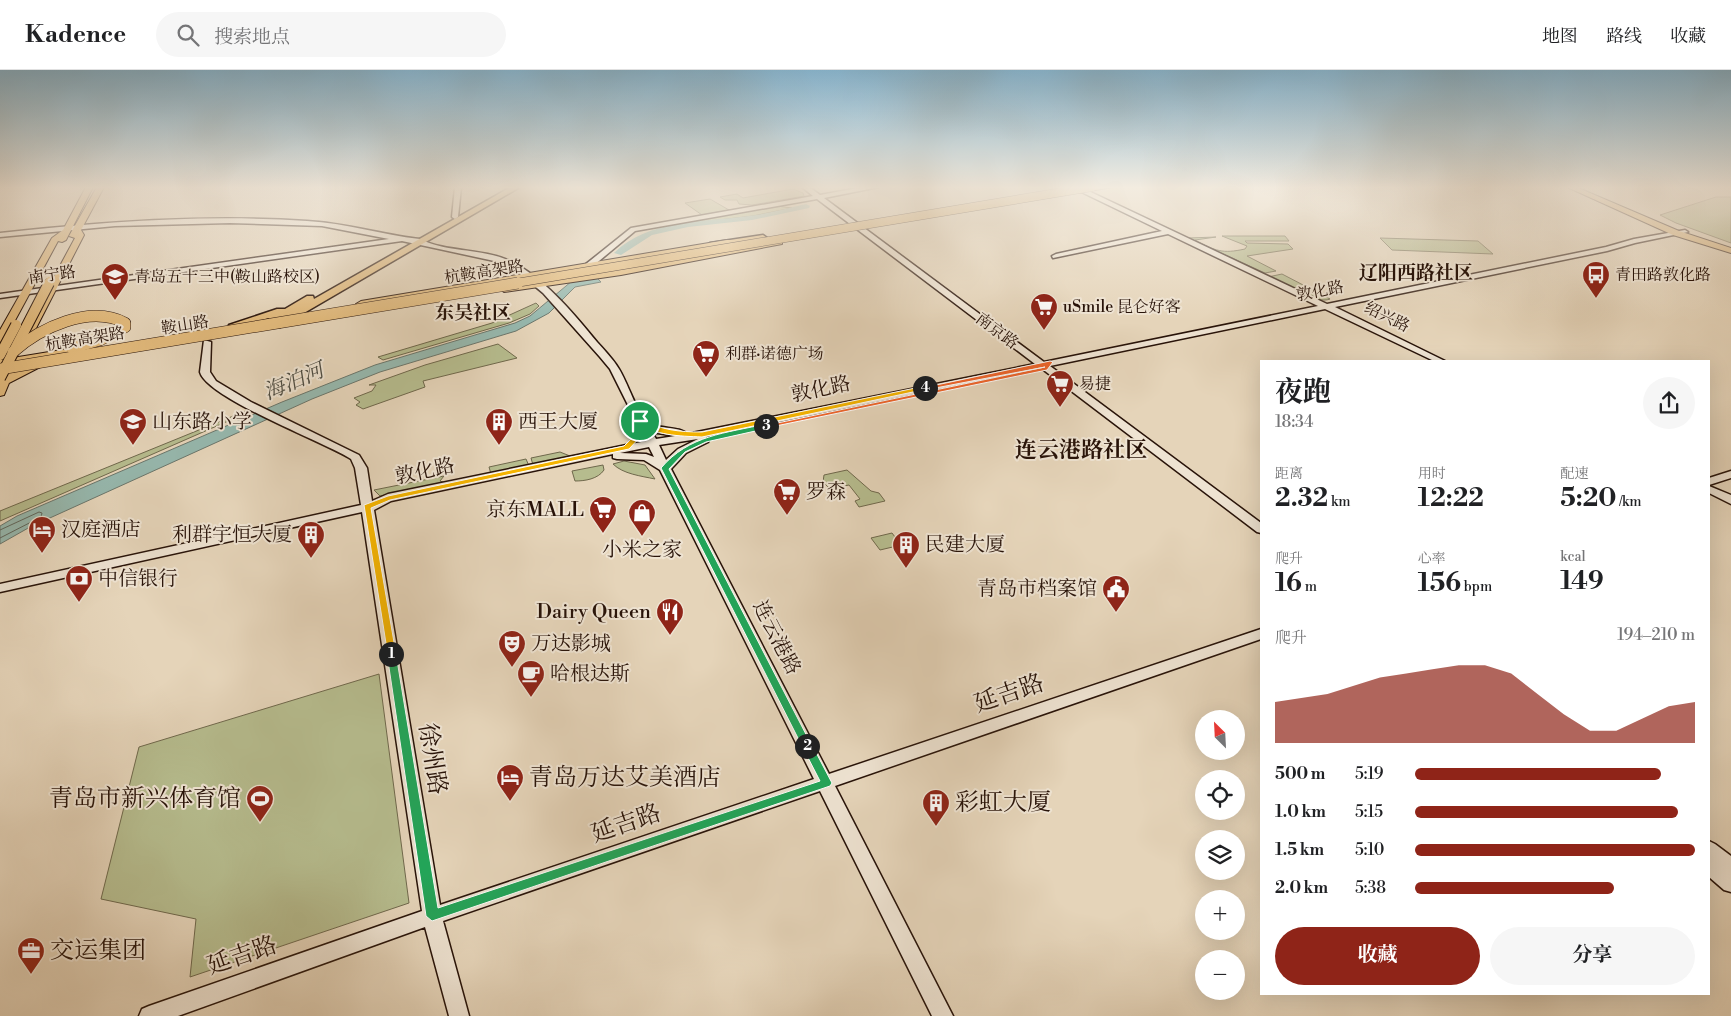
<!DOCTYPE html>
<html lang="zh">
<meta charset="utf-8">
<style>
body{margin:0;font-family:"Libre Bodoni","Noto Serif SC",serif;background:#f6f6f6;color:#202124;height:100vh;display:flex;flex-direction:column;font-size:19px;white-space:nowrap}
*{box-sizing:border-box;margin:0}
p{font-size:16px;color:#757577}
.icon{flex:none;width:28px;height:28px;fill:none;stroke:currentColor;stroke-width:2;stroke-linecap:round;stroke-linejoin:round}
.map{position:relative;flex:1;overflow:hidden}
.drawer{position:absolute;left:1260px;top:290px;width:450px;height:635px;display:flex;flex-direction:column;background:#fff;border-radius:0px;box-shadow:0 5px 20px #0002}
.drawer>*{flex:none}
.needle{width:32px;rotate:336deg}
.controls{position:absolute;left:1195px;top:640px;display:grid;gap:10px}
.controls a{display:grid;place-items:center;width:50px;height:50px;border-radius:50%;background:#fff;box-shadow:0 5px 20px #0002;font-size:25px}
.pin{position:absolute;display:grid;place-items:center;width:42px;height:42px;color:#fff;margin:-21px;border:2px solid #fff;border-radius:50%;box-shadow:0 1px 5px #0007}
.km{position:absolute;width:25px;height:25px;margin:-12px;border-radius:50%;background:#222;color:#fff;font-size:14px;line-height:25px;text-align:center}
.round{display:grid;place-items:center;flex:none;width:52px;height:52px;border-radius:26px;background:#f6f6f6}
.summary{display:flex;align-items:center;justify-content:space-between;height:85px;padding:0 15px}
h1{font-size:28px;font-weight:700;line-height:38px}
.metrics{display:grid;grid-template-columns:repeat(3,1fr);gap:8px;height:85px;padding:5px 15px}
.metrics div{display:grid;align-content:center}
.metrics b{font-size:25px;font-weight:700}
.metrics small{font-size:14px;font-weight:400}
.metrics p{font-size:14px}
.chart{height:140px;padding:10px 15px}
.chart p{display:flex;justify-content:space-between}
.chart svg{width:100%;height:90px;margin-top:5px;fill:#8f2418;opacity:.7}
.primary-button{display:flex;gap:10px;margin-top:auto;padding:10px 15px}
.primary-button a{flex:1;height:58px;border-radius:30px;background:#8f2418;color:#fff;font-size:20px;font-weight:700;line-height:58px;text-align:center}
.primary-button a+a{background:#f6f6f6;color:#202124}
ul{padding:0 15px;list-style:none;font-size:16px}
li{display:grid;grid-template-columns:80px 60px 1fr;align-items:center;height:38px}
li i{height:12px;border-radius:6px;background:#8f2418}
header{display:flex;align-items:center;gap:30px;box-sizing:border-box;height:70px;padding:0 25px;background:#fff;border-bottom:1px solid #e0e0e0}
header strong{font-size:24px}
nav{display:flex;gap:28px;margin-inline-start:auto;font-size:18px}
.search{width:350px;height:45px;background:#f6f6f6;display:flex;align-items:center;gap:12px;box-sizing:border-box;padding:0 18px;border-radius:28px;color:#757577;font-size:19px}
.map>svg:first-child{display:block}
.green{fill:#b6bc8e;stroke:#6f684c}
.water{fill:#96b8ae;stroke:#6a766c}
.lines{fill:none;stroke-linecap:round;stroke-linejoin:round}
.shore{stroke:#5f665c;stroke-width:1}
.river{fill:#96b8ae;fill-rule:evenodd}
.secondary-casing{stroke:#281309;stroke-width:3}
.primary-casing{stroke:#281309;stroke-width:2}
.highway-casing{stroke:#281309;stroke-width:3}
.secondary{fill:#eee3d2;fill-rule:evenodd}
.primary{fill:#e2ba7c;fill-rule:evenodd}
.highway{fill:#e2ba7c;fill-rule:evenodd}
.primary-bridge-far1-casing{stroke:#281309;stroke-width:9;stroke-linecap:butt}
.primary-bridge-casing{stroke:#281309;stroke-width:12;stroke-linecap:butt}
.highway-bridge-far1-casing{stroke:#281309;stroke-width:9;stroke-linecap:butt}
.highway-bridge-casing{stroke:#281309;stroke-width:12;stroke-linecap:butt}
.primary-bridge-far1{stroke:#e2ba7c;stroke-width:8}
.primary-bridge{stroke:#e2ba7c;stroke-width:10}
.highway-bridge-far1{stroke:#e2ba7c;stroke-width:8}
.highway-bridge{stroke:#e2ba7c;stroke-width:11}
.split-1{fill:#f5b400;stroke:#fff}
.split-2{fill:#22a559;stroke:#fff}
.split-3{fill:#22a559;stroke:#fff}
.split-4{fill:#f0652b;stroke:#fff}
.split-5{fill:#f5b400;stroke:#fff}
.labels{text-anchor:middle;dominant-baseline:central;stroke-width:4;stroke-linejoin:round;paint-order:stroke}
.far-street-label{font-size:16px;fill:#281309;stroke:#eee3d2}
.far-poi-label{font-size:16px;fill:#281309;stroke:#eee3d2;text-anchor:start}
.far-quarter-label{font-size:19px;font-weight:bold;fill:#281309;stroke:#eee3d2}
.street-label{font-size:20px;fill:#281309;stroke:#eee3d2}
.poi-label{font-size:20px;fill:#281309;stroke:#eee3d2;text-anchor:start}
.water-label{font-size:21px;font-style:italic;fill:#4e4d43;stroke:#eee3d2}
.quarter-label{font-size:22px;font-weight:bold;fill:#281309;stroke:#eee3d2}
.near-street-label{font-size:24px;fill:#281309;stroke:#eee3d2}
.near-poi-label{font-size:24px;fill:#281309;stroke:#eee3d2;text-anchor:start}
</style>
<header>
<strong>Kadence</strong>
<div class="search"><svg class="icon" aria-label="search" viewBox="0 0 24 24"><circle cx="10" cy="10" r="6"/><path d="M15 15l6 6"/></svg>搜索地点</div>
<nav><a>地图</a><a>路线</a><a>收藏</a></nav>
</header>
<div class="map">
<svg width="1731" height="946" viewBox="0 0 1731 946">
<rect width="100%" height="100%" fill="#e5d4b9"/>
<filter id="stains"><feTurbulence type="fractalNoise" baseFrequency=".004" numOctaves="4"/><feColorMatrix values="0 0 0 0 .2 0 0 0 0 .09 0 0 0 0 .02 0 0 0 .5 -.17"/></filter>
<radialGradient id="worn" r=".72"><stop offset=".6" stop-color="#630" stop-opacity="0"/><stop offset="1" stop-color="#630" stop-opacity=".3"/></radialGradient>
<g class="green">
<path d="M793 119 803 123 804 126 752 135 739 134 737 130H725L720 127 737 124 743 128Z"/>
<path d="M1716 127H1731V173L1676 153 1660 145Z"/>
<path d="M710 129 729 140 702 145 685 133Z"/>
<path d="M777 136 792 138 753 146 658 157Z"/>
<path d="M1222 166H1285L1289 171H1245L1247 173 1288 174 1293 179 1247 186 1276 201 1265 203 1188 168 1216 167 1195 170C1216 181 1222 184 1245 179L1247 176Z"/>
<path d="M1380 168 1478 171 1493 184 1392 180Z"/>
<path d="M1282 204 1330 229C1316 235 1282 214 1268 207Z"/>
<path d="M536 233 539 236 530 244 509 253 383 290 378 287 492 253Z"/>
<path d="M498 274 517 288 423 311 425 317 363 339 356 335 360 332 354 328 372 321 376 315H369L425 295Z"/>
<path d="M248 340 251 341 0 451V441Z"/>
<path d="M560 382 570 386 533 395 531 388Z"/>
<path d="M526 389 529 396 491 404 489 397Z"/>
<path d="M624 391 645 395 655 409C641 406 623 404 613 394Z"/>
<path d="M603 395 604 400C598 409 585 411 575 411L572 401Z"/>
<path d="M847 400 871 421 879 423 885 431 859 437 855 431 860 429 849 415 830 419 823 412 824 405Z"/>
<path d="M444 406 440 411 443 412 442 413 380 426 374 420Z"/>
<path d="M892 463 901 475 880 480 871 468Z"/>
<path d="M379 604 409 833 190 907 196 849 101 829 139 677Z"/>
</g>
<path class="water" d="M596 207 601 212 575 217 549 243 516 261 380 302 312 329 30 457 0 474V456L17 446 282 332 375 295 515 253 530 246 572 211Z"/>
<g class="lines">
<path class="shore" d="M0 460 39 442 42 443 41 447 0 468"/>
<path class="river" d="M806 134 810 136 809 138 752 150 688 157 652 165 621 185 614 183C648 149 705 152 749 146 768 144 787 138 806 134Z"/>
<defs>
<g id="secondary">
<path d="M455 117H461L458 147 455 149 452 147Z"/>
<path d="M802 117H809L820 125 863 117H879L824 128 1044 292 1318 236 1168 164 1053 188 1052 186 1056 184 1162 161 1071 117H1080L1327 234 1606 177 1634 169 1685 160 1688 162 1635 173 1607 181 1335 237 1445 291H1434L1325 239 1050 296 1261 453V463L1257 462 1041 298 706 367 709 370 708 372 686 383 671 399 829 704 1261 559V569L835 716 953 946H932L820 721 443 851 469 946H449L425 857 178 946H139L142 939 149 936 422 841 362 442 0 522V514L361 435 355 398 351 389C324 372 207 328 200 302L204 270 211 272 210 302 216 311 251 332 359 385 367 398 372 431 388 424 646 371 610 299 600 287 543 223 513 198 499 192 402 171 0 228V224L389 169 322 156 230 153 115 156 0 167V163C102 152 205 144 307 151 346 153 382 165 420 169 449 184 488 177 518 195 549 214 575 245 597 272 605 281 613 289 619 299 627 312 636 339 645 350 656 361 679 355 687 364L1035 294 817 129 635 161 593 196 586 194 631 158 813 126ZM652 362 675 366 656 369ZM698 369 678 379 666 390 659 375ZM649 377 654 387 646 384 620 383ZM613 384V388L617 389 644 390 660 400 814 709 440 835 374 440 391 431Z"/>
<path d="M1731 401V408L1709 415V408Z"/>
<path d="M1709 416 1731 425V434L1709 423Z"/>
<path d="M1709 771 1715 774 1731 786V822L1724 820 1709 807Z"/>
</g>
<g id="primary">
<path d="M86 117H93L66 170 62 172 58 171 5 269 0 272V260L52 168 63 160Z"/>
<path d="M97 117H104L81 160 84 165 30 270 22 272 20 270 75 168 69 166Z"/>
<path d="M1091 117H1113L1078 123 1075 121Z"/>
<path d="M1567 117H1576L1679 161 1731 178V183L1673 165Z"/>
<path d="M727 170H730V174L361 237 356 234 361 231Z"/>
<path d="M779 170H782V174L621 205 504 222 500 219 504 216 621 199Z"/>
<path d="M86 276 90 277V281L17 293 13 303 35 293H43L44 295 9 313 4 325 0 326V310L6 295 0 296V290Z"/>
</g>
<g id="highway">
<path d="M511 117H520L280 257H272L268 254 269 248 234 258 229 255 277 239H285L307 226H313L314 229Z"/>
<path d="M763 165 767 168 766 170 710 179 706 176 710 173Z"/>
</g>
</defs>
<use href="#secondary" class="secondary-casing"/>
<use href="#primary" class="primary-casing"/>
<use href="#highway" class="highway-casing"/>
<use href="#secondary" class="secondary"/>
<use href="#primary" class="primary"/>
<use href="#highway" class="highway"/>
<defs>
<path id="primary-bridge-far1" d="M48 214 50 211"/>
<g id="primary-bridge">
<path d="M0 285 16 255"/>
<path d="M0 308 49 213"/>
</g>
<path id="highway-bridge-far1" d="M510 214 1092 117"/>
<g id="highway-bridge">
<path d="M13 282C40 258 90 234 125 253V257L100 270 72 278"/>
<path d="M0 299 518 213"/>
</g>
</defs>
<use href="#primary-bridge-far1" class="primary-bridge-far1-casing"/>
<use href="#primary-bridge" class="primary-bridge-casing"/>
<use href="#highway-bridge-far1" class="highway-bridge-far1-casing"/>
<use href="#highway-bridge" class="highway-bridge-casing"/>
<use href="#primary-bridge-far1" class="primary-bridge-far1"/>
<use href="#primary-bridge" class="primary-bridge"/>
<use href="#highway-bridge-far1" class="highway-bridge-far1"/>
<use href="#highway-bridge" class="highway-bridge"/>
</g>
<linearGradient id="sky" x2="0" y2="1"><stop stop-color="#87b6d1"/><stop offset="0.47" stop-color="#f3ece0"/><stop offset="1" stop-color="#f3ece0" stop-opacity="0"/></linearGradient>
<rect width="1731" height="250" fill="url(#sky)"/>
<path class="split-1" d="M640 349 643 351 644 363 629 379 390 430 371 438 396 584 391 587 388 586 364 435 388 426 624 376 637 363 636 351Z"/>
<path class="split-2" d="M391 580 396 584 438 838 820 711 802 676 803 673H811L832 713 830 716 432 851 426 846 387 584Z"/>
<path class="split-3" d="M766 354 769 358 706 372 685 382 669 399 812 676 807 680 802 676 661 398C689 365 726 363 766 354Z"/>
<path class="split-4" d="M1050 291 1053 292 1047 300 766 358 763 356 1045 297 925 320 922 318Z"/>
<path class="split-5" d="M925 316 927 319 702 367C679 366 655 366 636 351L642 350C662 360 679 362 702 362Z"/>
<defs>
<symbol id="bus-pin" viewBox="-11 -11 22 30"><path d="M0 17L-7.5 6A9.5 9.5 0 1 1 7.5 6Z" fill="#8f2418" stroke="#eee3d2"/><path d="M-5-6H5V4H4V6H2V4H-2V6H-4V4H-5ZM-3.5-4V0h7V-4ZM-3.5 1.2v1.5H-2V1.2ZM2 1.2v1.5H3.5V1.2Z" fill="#fff"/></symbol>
<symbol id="school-pin" viewBox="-11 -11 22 30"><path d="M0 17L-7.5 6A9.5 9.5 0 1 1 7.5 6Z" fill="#8f2418" stroke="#eee3d2"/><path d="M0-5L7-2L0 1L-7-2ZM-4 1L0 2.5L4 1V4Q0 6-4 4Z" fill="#fff"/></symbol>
<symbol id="supermarket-pin" viewBox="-11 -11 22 30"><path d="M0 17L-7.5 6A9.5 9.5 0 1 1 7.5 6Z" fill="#8f2418" stroke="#eee3d2"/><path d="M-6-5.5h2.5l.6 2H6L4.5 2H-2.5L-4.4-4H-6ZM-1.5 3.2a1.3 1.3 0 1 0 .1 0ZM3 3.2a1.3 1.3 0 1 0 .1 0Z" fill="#fff"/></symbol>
<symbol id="building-pin" viewBox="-11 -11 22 30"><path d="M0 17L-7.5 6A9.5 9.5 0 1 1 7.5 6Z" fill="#8f2418" stroke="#eee3d2"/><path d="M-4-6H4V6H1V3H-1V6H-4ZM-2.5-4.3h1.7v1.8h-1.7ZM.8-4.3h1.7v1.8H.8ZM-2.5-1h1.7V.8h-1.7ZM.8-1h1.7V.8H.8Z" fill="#fff"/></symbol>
<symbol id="shop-pin" viewBox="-11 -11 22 30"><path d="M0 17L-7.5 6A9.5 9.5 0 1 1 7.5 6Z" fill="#8f2418" stroke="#eee3d2"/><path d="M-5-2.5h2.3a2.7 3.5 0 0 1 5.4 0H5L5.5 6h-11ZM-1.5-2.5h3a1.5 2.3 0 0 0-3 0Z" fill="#fff"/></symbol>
<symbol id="hotel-pin" viewBox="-11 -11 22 30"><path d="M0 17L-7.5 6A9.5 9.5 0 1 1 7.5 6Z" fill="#8f2418" stroke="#eee3d2"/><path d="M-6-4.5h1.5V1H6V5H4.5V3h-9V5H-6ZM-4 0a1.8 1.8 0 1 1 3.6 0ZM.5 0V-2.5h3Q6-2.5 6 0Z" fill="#fff"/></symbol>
<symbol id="bank-pin" viewBox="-11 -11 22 30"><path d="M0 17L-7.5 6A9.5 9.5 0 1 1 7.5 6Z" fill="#8f2418" stroke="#eee3d2"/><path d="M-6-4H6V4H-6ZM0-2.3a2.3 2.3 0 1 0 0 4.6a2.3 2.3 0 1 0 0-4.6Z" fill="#fff"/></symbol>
<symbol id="civic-pin" viewBox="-11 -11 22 30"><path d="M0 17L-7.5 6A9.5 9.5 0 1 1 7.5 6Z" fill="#8f2418" stroke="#eee3d2"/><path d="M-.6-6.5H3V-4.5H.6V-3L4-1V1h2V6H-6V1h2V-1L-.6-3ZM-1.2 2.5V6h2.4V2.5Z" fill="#fff"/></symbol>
<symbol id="restaurant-pin" viewBox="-11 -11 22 30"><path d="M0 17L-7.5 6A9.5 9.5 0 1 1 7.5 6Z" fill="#8f2418" stroke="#eee3d2"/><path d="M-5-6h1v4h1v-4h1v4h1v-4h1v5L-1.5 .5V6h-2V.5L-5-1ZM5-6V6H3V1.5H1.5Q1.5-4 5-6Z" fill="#fff"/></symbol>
<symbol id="theatre-pin" viewBox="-11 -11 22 30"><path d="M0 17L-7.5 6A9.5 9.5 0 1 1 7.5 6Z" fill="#8f2418" stroke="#eee3d2"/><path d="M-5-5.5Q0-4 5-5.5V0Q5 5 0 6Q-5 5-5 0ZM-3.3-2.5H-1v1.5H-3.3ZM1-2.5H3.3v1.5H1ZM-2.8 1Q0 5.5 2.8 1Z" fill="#fff"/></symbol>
<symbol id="cafe-pin" viewBox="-11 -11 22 30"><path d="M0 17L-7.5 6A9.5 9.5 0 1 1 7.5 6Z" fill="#8f2418" stroke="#eee3d2"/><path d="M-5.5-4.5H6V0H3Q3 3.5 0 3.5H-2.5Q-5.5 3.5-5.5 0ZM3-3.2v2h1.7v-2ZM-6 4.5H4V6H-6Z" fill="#fff"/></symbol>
<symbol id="stadium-pin" viewBox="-11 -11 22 30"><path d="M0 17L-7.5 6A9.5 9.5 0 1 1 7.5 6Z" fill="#8f2418" stroke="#eee3d2"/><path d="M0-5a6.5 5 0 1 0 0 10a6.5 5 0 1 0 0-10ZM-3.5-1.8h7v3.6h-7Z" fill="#fff"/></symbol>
<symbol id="office-pin" viewBox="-11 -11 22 30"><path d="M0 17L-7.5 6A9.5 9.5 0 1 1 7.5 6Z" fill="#8f2418" stroke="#eee3d2"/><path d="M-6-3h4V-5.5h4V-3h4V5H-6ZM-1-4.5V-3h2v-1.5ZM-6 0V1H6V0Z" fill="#fff"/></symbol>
</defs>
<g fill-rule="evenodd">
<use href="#bus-pin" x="1580" y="189" width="32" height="43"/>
<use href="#school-pin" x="99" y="191" width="32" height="43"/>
<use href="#supermarket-pin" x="1028" y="221" width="32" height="43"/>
<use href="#supermarket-pin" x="690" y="268" width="32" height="43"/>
<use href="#supermarket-pin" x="1044" y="298" width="32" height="43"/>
<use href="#school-pin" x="117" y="336" width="32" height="43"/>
<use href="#building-pin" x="483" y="336" width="32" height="43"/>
<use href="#supermarket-pin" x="771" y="406" width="32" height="43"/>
<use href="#supermarket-pin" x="587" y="424" width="32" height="43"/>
<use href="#shop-pin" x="626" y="427" width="32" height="43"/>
<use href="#hotel-pin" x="26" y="444" width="32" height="43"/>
<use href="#building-pin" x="295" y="449" width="32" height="43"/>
<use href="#building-pin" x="890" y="459" width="32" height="43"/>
<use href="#bank-pin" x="63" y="493" width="32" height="43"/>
<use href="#civic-pin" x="1100" y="503" width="32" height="43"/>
<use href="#restaurant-pin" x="654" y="526" width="32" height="43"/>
<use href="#theatre-pin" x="496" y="558" width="32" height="43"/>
<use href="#cafe-pin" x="515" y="588" width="32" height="43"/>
<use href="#hotel-pin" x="494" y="692" width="32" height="43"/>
<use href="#stadium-pin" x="244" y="713" width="32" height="43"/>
<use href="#building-pin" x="920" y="717" width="32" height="43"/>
<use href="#office-pin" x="15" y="865" width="32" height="43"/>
</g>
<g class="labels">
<g class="far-street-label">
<text transform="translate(484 202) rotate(-9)">杭鞍高架路</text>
<text transform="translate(52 205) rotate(-8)">南宁路</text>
<text transform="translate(1320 221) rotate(-11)">敦化路</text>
<text transform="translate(1387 247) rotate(26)">绍兴路</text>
<text transform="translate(185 255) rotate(-9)">鞍山路</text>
<text transform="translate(997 261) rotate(37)">南京路</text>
<text transform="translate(85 269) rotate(-9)">杭鞍高架路</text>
</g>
<g class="far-poi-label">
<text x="1615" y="205">青田路敦化路</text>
<text x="134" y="207">青岛五十三中(鞍山路校区)</text>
<text x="1063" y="237">uSmile 昆仑好客</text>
<text x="725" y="284">利群·诺德广场</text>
<text x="1079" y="314">易捷</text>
</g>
<g class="far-quarter-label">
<text x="1416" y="203">辽阳西路社区</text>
<text x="473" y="243">东吴社区</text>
</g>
<g class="street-label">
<text transform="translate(821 320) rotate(-12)">敦化路</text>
<text transform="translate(425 402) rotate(-12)">敦化路</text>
<text transform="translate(776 568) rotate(63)">连云港路</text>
</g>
<g class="poi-label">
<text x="152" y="352">山东路小学</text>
<text x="518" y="352">西王大厦</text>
<text x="806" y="422">罗森</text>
<text x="584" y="440" text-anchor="end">京东MALL</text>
<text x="61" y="460">汉庭酒店</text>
<text x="292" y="465" text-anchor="end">利群宇恒大厦</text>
<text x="925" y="475">民建大厦</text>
<text x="642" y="480" text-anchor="middle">小米之家</text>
<text x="98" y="509">中信银行</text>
<text x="1097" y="519" text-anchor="end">青岛市档案馆</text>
<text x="651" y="542" text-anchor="end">Dairy Queen</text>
<text x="531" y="574">万达影城</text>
<text x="550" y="604">哈根达斯</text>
</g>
<g class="water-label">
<text transform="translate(294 312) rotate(-23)">海泊河</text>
</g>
<g class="quarter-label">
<text x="1081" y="380">连云港路社区</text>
</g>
<g class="near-street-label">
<text transform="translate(1009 624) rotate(-19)">延吉路</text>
<text transform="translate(432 689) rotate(81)">徐州路</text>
<text transform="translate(626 754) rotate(-19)">延吉路</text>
<text transform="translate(242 886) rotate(-19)">延吉路</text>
</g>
<g class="near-poi-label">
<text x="529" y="708">青岛万达艾美酒店</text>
<text x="241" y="729" text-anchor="end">青岛市新兴体育馆</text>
<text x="955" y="733">彩虹大厦</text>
<text x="50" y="881">交运集团</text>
</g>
</g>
<rect width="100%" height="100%" filter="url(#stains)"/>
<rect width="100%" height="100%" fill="url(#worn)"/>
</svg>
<div class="controls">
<a><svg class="needle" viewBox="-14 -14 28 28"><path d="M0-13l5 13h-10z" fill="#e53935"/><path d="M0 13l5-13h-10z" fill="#757577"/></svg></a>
<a><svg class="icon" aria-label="locate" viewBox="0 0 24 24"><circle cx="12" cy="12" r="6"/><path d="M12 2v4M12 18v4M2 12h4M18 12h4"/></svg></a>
<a><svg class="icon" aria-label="layers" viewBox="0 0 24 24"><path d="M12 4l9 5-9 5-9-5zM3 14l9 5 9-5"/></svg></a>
<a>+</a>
<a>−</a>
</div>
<div class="pin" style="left:640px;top:351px;background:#1e9e55"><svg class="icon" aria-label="arrive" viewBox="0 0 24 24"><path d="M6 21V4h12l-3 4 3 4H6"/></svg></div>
<b class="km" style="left:391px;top:584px">1</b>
<b class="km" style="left:807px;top:676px">2</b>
<b class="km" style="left:766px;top:356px">3</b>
<b class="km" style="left:925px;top:318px">4</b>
<section class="drawer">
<div class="summary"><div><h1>夜跑</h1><p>18:34</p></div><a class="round"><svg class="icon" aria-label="share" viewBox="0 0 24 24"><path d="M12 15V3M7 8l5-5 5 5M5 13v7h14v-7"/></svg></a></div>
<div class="metrics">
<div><p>距离</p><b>2.32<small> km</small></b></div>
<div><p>用时</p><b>12:22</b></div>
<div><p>配速</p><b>5:20<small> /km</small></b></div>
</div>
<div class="metrics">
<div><p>爬升</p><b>16<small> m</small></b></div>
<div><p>心率</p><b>156<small> bpm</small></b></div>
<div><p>kcal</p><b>149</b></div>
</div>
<div class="chart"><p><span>爬升</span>194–210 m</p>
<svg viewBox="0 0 160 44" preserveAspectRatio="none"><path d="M0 44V24L10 22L20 20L30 16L40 12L50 10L60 8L70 6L80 6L90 10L100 20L110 30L120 38L130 38L140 32L150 26L160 24V44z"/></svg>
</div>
<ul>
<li><b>500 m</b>5:19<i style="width:88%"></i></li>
<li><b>1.0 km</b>5:15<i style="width:94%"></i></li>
<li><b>1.5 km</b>5:10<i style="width:100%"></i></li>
<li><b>2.0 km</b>5:38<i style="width:71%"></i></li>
</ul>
<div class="primary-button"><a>收藏</a><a>分享</a></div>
</section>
</div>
